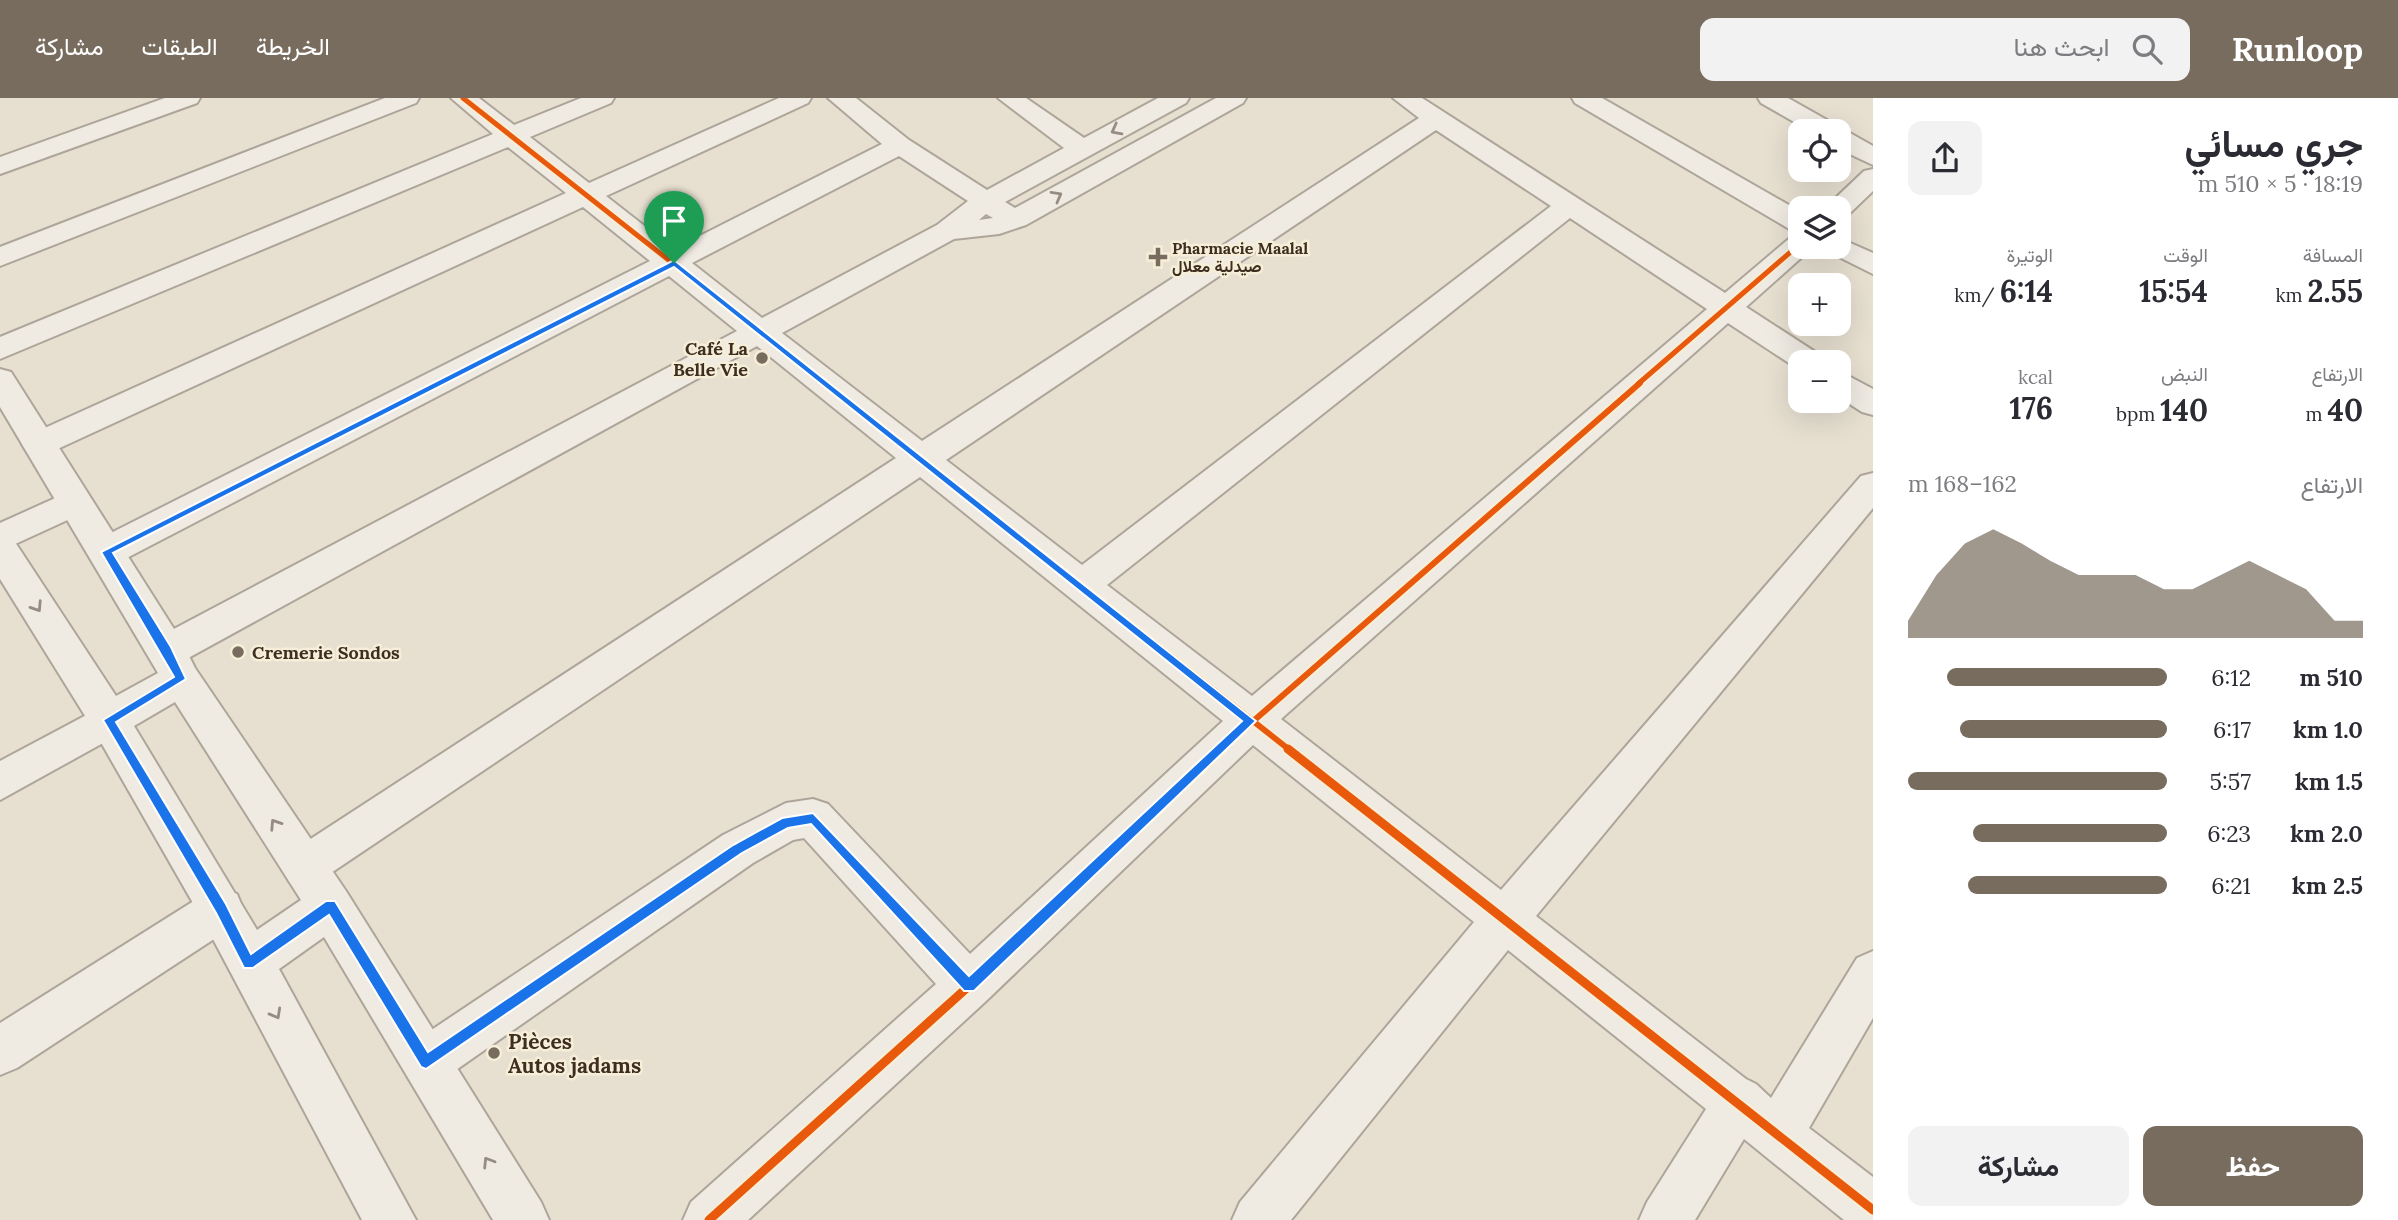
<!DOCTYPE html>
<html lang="ar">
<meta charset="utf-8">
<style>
body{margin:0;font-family:Lora,Vazirmatn,serif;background:#f2f2f3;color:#2b2b33;direction:rtl;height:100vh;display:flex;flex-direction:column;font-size:26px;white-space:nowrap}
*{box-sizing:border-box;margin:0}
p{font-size:23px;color:#7c7c81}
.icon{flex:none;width:38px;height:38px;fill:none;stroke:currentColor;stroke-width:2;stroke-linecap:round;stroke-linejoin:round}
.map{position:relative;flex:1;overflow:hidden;direction:ltr}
.sheet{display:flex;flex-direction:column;background:#fff;width:525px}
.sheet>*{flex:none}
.controls{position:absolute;left:1788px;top:21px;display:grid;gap:14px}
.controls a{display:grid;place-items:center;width:63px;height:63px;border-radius:14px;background:#fff;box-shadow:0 7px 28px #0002;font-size:35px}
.pin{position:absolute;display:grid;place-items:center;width:60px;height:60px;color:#fff;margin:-72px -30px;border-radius:50% 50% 50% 0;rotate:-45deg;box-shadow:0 0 7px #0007}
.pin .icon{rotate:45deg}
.round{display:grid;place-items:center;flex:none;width:74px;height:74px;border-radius:14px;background:#f2f2f3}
.head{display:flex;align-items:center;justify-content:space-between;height:119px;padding:0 35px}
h1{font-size:38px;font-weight:700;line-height:52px}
.stats{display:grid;grid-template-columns:repeat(3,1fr);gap:10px;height:119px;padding:7px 35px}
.stats div{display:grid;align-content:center}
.stats b{font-size:30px;font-weight:700}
.stats small{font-size:19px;font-weight:400}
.stats p{font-size:19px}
.chart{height:196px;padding:14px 35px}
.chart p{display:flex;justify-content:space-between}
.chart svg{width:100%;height:126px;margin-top:7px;fill:#786c5e;opacity:.7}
.primary-button{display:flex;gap:14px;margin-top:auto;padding:14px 35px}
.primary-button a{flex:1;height:80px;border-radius:14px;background:#786c5e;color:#fff;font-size:28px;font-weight:700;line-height:80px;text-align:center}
.primary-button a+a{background:#f2f2f3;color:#2b2b33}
ul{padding:0 35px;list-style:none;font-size:23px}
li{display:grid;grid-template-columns:112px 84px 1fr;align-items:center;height:52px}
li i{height:18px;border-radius:9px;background:#786c5e}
header{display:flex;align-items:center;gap:42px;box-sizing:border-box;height:98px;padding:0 35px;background:#786c5e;color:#fff}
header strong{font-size:33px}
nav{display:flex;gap:38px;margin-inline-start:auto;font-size:24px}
.search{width:490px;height:63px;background:#f2f2f3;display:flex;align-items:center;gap:18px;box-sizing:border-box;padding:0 24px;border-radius:14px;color:#7c7c81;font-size:26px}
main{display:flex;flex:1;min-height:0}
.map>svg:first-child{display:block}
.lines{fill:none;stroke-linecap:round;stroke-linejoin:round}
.minor-casing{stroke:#ada599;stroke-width:4}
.tertiary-casing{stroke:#ada599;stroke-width:4}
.minor{fill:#efebe3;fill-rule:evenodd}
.tertiary{fill:#efebe3;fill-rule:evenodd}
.cycleway-far2-casing{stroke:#f7eed8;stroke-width:9}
.cycleway-far1-casing{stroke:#f7eed8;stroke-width:10}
.cycleway-casing{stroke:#f7eed8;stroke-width:13}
.cycleway-far2{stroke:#e8590c;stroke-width:5}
.cycleway-far1{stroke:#e8590c;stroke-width:6}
.cycleway{stroke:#e8590c;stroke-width:9}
.oneway{stroke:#968c82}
.route{fill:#1a73e8;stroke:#fff;stroke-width:2;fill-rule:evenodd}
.poi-dot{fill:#786c5e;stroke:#f7eed8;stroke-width:2.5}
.labels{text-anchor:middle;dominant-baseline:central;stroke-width:5;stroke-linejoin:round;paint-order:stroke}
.far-poi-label{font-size:16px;font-weight:bold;fill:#3d2e20;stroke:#f7eed8;text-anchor:start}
.poi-label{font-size:18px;font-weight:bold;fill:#3d2e20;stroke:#f7eed8;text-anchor:end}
.near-poi-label{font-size:21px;font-weight:bold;fill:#3d2e20;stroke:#f7eed8;text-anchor:start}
</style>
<header>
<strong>Runloop</strong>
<div class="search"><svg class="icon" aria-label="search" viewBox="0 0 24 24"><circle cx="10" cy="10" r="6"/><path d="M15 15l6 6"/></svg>ابحث هنا</div>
<nav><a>الخريطة</a><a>الطبقات</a><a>مشاركة</a></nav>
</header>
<main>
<section class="sheet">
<div class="head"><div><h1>جري مسائي</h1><p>18:19 · 5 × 510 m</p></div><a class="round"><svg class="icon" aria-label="share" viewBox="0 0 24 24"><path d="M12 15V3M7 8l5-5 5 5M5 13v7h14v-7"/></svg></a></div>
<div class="stats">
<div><p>المسافة</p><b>2.55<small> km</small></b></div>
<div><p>الوقت</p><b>15:54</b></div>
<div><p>الوتيرة</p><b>6:14<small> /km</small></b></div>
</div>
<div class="stats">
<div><p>الارتفاع</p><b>40<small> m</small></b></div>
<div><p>النبض</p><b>140<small> bpm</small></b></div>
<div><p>kcal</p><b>176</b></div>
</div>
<div class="chart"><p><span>الارتفاع</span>162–168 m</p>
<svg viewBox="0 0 160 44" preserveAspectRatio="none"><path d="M0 44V38L10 22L20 11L30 6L40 11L50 17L60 22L70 22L80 22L90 27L100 27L110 22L120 17L130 22L140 27L150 38L160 38V44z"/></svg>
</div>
<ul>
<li><b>510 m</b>6:12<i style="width:85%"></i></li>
<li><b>1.0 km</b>6:17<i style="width:80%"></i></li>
<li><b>1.5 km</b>5:57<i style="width:100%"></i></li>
<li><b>2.0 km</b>6:23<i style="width:75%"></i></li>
<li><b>2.5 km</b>6:21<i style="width:77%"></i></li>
</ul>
<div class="primary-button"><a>حفظ</a><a>مشاركة</a></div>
</section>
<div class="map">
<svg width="1873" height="1122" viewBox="0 0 1873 1122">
<rect width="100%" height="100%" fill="#e7e0d1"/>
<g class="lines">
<defs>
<g id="minor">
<path d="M165 0H200L197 5 0 76V59Z"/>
<path d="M385 0H419L416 5 0 168V149Z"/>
<path d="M451 0H479L514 27 581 0H614L611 5 530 39 589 85 779 0H811L808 5 606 98 674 151 882 46 828 0H856L909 42 987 92 1064 50 998 0H1026L1084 40 1158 0H1189L1186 5 1005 104 1015 110 1216 0H1246L1243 5 1026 127 999 136 954 141 782 235 922 343 1419 20 1393 0H1422L1725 195 1791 139 1801 137V149H1813L1811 151 1746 209 1820 257 1824 264H1801V272L1798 271 1728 225 1281 621 1501 792 1861 378 1873 375V410L1536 818 1746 981 1756 986 1771 1000 1857 860 1873 853V920L1809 1030 1873 1079V1122H1844L1744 1041 1695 1122H1639L1647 1104 1706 1011 1508 852 1291 1122H1232L1240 1104 1474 824 1253 647 985 904 748 1122H683L691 1104 936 886 804 740 793 742 753 765 443 981 426 988 409 981 402 964 409 947 723 737 786 705 813 701 828 706 970 856 1223 623 920 379 319 783 304 789 289 783 282 769 289 755 896 360 757 248 181 564 167 569 153 564 148 553 153 542 737 233 669 178 119 464 106 468 93 464 88 454 93 444 650 163 583 109 51 354 39 358 27 354 22 346 27 338 566 95 508 49 0 261V239L493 36ZM1436 32 1551 108 1082 467 946 362ZM899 58 968 103 937 127 762 220 692 165ZM986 116 993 120 979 122ZM1570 120 1707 211 1252 598 1107 487Z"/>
<path d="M1572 0H1602L1801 114V134L1791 132 1575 5Z"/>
<path d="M1758 0H1788L1873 48V67L1839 51V33H1810L1761 5Z"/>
<path d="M1873 71V93L1849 116 1839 118V110H1825L1864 73Z"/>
<path d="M1839 140 1873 155V176L1829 154 1825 149H1839Z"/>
<path d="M1839 273 1873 291V317L1862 314 1839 299Z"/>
<path d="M73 392 85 396 90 405 85 414 0 453V425Z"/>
<path d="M109 605 123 610 129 622 123 634 0 702V663Z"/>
<path d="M221 790 237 796 243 811 237 826 17 970 0 977V925L205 796Z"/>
</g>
<path id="tertiary" d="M0 271 11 274 181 542 195 570 346 793 541 1104 549 1122H493L324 839 279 871 416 1122H362L205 826 95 634 0 481V437L13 441 116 598 158 575 0 309ZM175 604 301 802 257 832 134 628Z"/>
</defs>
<use href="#minor" class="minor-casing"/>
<use href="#tertiary" class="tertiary-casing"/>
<use href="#minor" class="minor"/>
<use href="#tertiary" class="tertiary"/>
<defs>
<g id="cycleway-far2">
<path d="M463 0 826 286"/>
<path d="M1638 286 1801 145"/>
</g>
<g id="cycleway-far1">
<path d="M824 285 1291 653"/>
<path d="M1219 653 1640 285"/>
</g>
<g id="cycleway">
<path d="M1288 651 1873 1112"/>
<path d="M709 1122 969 888 1221 651"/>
</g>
</defs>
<use href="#cycleway-far2" class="cycleway-far2-casing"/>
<use href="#cycleway-far1" class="cycleway-far1-casing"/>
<use href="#cycleway" class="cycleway-casing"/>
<use href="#cycleway-far2" class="cycleway-far2"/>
<use href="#cycleway-far1" class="cycleway-far1"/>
<use href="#cycleway" class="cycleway"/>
</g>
<defs><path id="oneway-chevron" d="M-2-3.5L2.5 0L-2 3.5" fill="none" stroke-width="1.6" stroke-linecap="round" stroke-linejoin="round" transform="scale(1.75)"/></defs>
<g class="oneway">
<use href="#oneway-chevron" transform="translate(1116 32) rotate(152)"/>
<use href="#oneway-chevron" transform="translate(1057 98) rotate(-29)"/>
<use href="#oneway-chevron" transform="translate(37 509) rotate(57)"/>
<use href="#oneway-chevron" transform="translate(275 726) rotate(-123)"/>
<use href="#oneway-chevron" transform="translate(276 916) rotate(61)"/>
<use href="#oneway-chevron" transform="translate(488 1064) rotate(-122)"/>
</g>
<path class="route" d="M674 162 1256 623 974 893H964L811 726 788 730 742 755 426 971 421 969 329 817 253 870H244L216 815 103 622 174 579 101 454ZM674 169 1242 623 969 878 813 715 782 720 733 747 428 954 335 803H326L251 856 226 806 116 624 186 581 171 549 113 455Z"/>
<g class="poi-dot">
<path d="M1154.5 148.5h7v7h7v7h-7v7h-7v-7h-7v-7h7z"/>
<circle cx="762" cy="260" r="7"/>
<circle cx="238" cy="554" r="7"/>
<circle cx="494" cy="955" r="7"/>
</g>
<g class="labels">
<g class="far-poi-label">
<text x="1172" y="150">Pharmacie Maalal<tspan x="1172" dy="18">صيدلية معلال</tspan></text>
</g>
<g class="poi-label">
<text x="748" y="250">Café La<tspan x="748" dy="21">Belle Vie</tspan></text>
<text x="252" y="554" text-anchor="start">Cremerie Sondos</text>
</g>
<g class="near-poi-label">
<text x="508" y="943">Pièces<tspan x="508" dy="24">Autos jadams</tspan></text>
</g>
</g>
</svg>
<div class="controls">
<a><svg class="icon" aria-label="locate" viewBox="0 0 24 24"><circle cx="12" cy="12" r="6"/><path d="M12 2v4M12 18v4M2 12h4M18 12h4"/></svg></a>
<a><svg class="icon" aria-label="layers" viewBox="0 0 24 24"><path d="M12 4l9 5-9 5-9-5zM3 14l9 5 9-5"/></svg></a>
<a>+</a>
<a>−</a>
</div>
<div class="pin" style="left:674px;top:165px;background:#1e9e55"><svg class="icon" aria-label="arrive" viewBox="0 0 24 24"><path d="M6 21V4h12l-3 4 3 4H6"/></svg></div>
</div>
</main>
